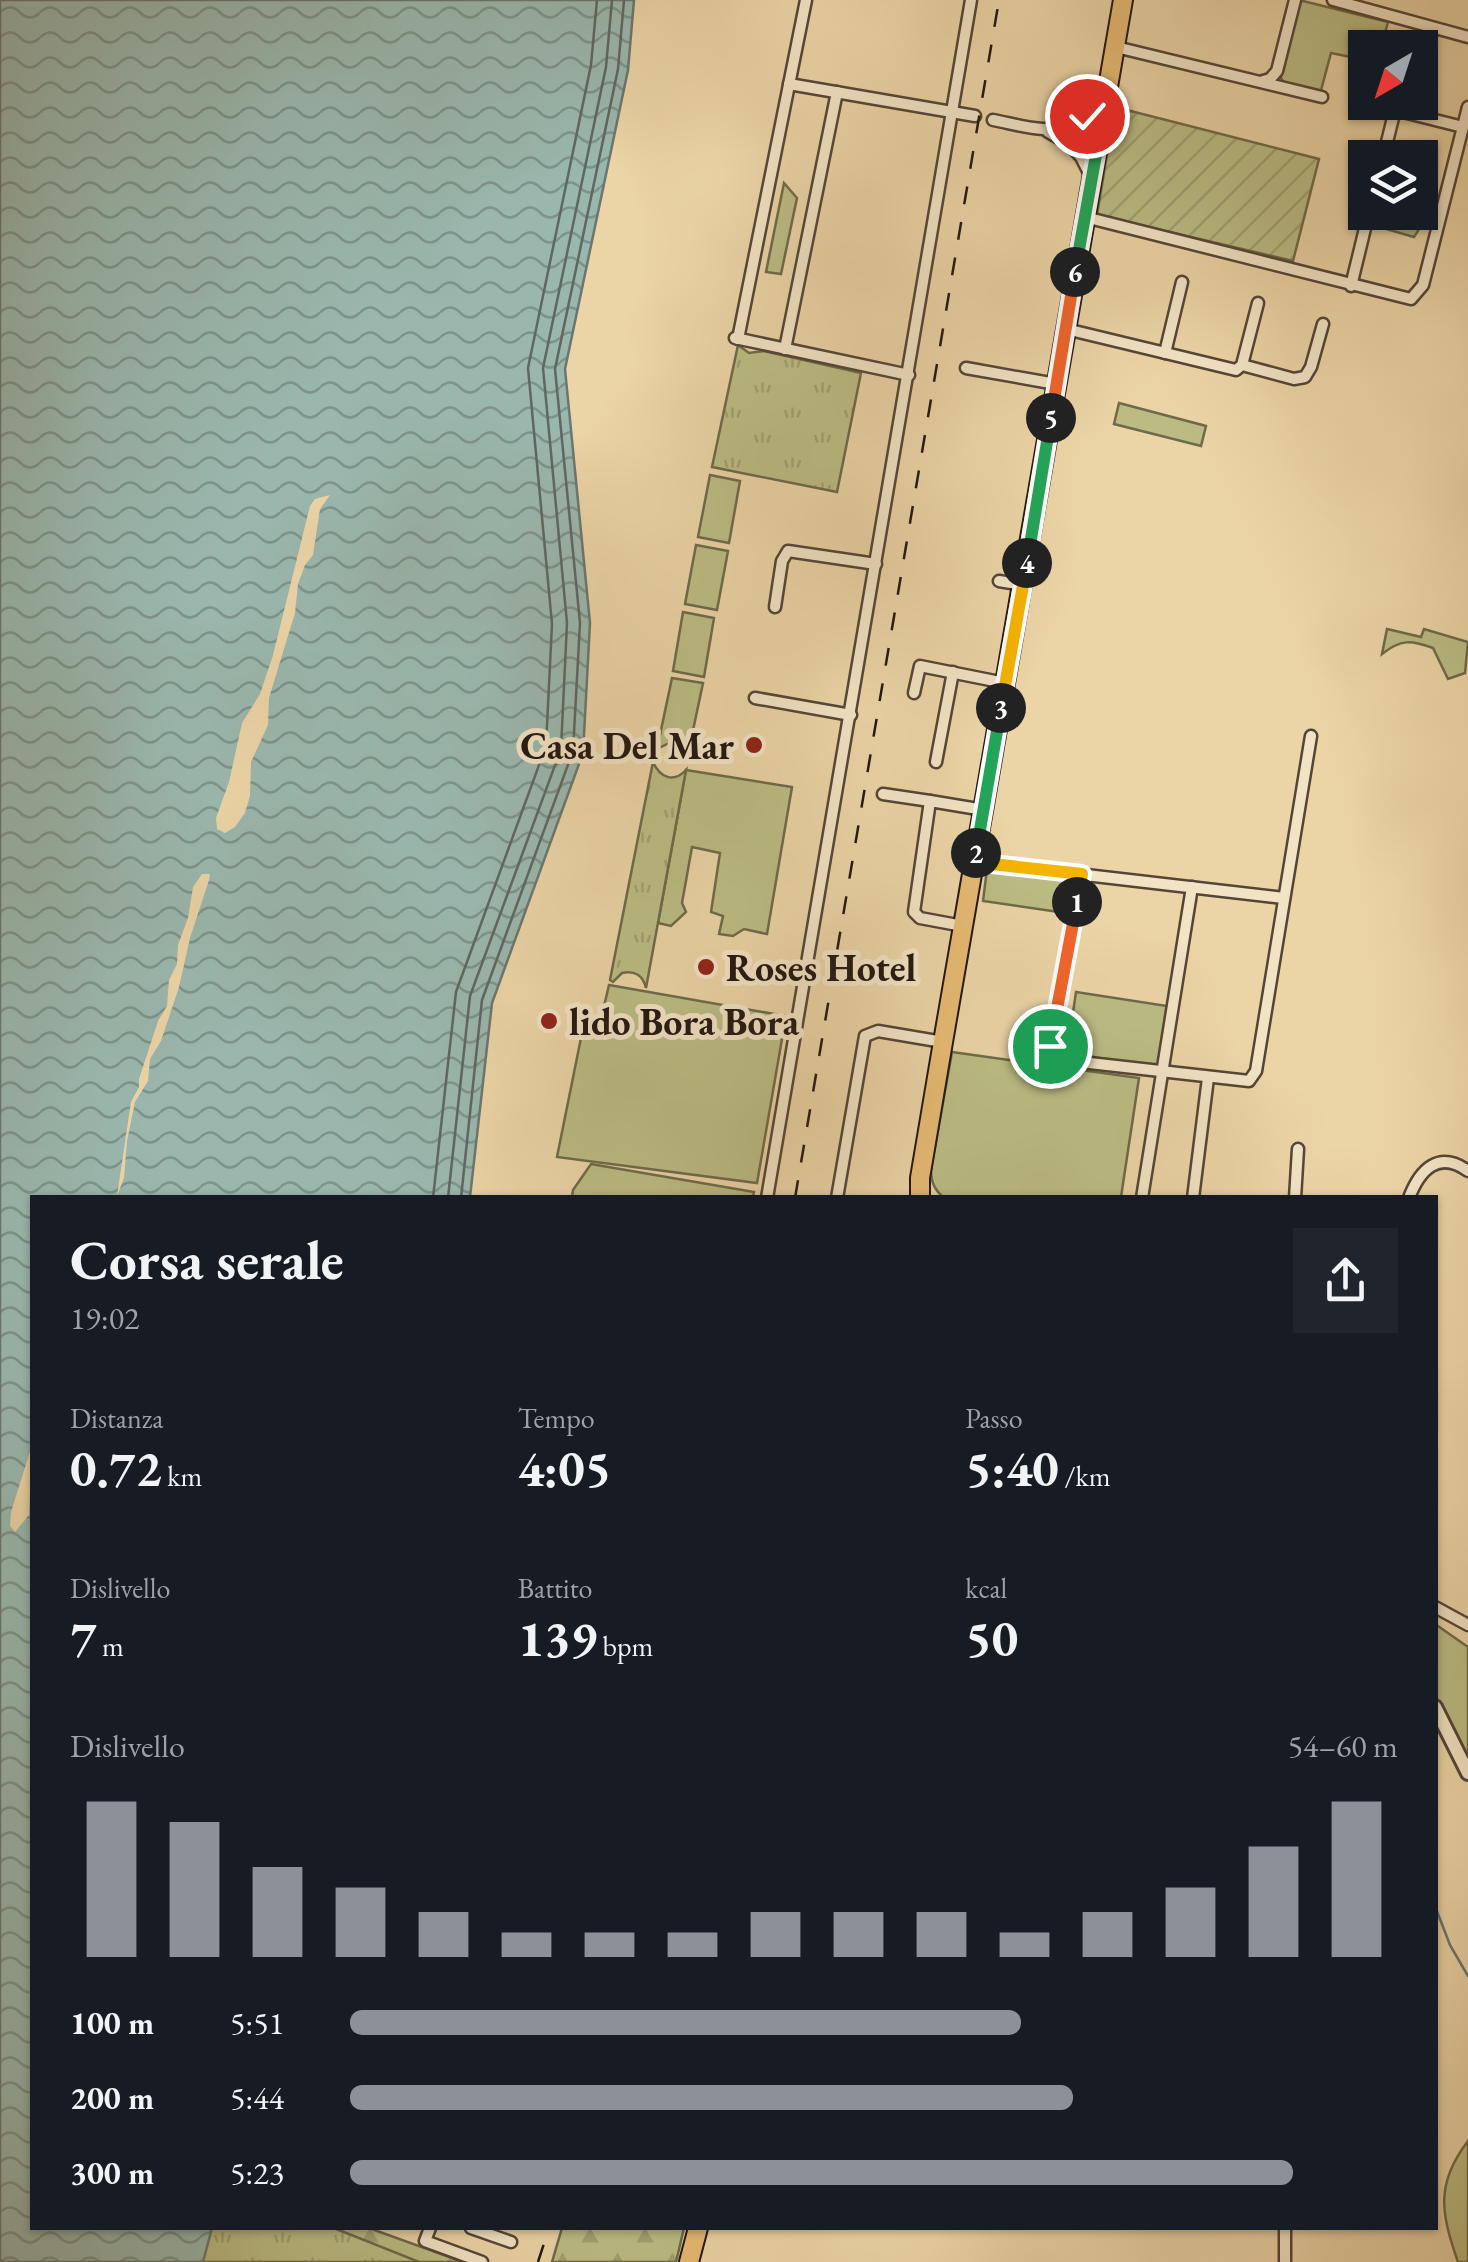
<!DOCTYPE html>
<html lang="it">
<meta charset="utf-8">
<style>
body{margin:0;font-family:"EB Garamond",serif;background:#20242c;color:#f1f3f6;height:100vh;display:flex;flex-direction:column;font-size:38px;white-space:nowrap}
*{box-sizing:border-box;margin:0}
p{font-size:32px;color:#9ea1a6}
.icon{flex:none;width:55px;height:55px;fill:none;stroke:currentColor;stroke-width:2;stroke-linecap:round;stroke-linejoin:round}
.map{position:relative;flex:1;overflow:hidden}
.side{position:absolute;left:30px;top:1195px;width:1408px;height:1035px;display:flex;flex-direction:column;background:#171b24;border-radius:0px;box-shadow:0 2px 8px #0004}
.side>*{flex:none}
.needle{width:65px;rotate:219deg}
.fabs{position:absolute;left:1348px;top:30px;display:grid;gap:20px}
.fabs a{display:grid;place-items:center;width:90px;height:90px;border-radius:0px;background:#171b24;box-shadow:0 2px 8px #0004;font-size:50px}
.pin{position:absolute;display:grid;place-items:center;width:85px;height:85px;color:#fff;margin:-42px;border:5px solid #fff;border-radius:50%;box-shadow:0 2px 10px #0007}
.km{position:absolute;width:50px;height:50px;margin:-25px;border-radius:50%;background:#222;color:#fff;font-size:28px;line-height:50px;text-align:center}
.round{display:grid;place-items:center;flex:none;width:105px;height:105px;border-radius:0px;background:#20242c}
.headline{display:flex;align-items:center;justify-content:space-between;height:170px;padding:0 40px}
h1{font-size:55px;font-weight:700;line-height:75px}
.metrics{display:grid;grid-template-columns:repeat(3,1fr);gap:15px;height:170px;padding:10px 40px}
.metrics div{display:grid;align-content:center}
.metrics b{font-size:50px;font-weight:700}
.metrics small{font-size:28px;font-weight:400}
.metrics p{font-size:28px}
.chart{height:280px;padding:20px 40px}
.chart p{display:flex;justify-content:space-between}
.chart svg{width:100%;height:180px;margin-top:10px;stroke:#8c9099;stroke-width:6}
ul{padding:0 40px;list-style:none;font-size:32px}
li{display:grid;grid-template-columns:160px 120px 1fr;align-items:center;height:75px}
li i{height:25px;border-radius:12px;background:#8c9099}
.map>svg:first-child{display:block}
.grass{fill:#bbbc84;stroke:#6e6a4a;stroke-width:2.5}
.forest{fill:url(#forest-firs);stroke:#6e6a4a;stroke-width:2.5}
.park{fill:url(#park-tufts);stroke:#6e6a4a;stroke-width:2.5}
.garden{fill:url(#garden-furrows);stroke:#6e6a4a;stroke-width:2.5}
.water{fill:url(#water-waves);stroke:#6a776f;stroke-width:2.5}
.pier{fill:#ebd4a6}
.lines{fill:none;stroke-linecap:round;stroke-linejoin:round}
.shore{stroke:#5e6760;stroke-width:2.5}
.stream{stroke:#6a776f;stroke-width:2.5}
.minor-casing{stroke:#544636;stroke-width:15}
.tertiary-casing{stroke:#544636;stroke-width:18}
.primary-casing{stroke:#221711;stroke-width:22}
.minor{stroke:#f2e3c5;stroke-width:10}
.tertiary{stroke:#f2e3c5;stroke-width:12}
.primary{stroke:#e6ba73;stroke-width:18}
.rail{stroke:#221711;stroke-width:2.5;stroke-dasharray:18 18;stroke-linecap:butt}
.split-1-casing{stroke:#fff;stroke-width:20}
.split-2-casing{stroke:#fff;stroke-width:20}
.split-3-casing{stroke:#fff;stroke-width:20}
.split-4-casing{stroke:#fff;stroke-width:20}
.split-5-casing{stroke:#fff;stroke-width:20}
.split-6-casing{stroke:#fff;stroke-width:20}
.split-7-casing{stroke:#fff;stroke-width:20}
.split-8-casing{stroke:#fff;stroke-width:20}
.split-1{stroke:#f0652b;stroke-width:12}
.split-2{stroke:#f5b400;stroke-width:12}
.split-3{stroke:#22a559;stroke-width:12}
.split-4{stroke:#f5b400;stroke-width:12}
.split-5{stroke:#22a559;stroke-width:12}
.split-6{stroke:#f0652b;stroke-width:12}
.split-7{stroke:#22a559;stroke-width:12}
.split-8{stroke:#f5b400;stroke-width:12}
.poi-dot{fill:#8f2418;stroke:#f2e3c5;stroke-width:4}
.labels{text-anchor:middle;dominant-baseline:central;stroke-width:10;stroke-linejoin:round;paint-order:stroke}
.poi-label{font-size:38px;font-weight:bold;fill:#221711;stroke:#f2e3c5;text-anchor:start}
</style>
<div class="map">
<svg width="1468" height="2262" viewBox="0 0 1468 2262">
<defs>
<pattern id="forest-firs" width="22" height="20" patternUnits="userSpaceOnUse" patternTransform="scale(2.5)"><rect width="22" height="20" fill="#bbbc84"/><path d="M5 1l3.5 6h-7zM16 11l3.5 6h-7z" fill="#a0a171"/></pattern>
<pattern id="park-tufts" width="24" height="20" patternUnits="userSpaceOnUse" patternTransform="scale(2.5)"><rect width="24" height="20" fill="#bbbc84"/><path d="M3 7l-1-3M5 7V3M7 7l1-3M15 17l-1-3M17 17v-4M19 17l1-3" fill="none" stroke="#a0a171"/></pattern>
<pattern id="garden-furrows" width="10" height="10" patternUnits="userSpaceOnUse" patternTransform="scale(2.5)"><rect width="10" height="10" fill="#bbbc84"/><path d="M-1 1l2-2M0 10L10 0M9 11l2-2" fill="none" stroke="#a0a171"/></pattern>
<pattern id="water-waves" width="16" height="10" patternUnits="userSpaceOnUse" patternTransform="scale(2.5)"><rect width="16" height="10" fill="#9ab7ae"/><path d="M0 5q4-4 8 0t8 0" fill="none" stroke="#7d948c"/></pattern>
</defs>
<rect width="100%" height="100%" fill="#ebd4a6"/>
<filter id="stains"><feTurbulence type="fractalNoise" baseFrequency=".002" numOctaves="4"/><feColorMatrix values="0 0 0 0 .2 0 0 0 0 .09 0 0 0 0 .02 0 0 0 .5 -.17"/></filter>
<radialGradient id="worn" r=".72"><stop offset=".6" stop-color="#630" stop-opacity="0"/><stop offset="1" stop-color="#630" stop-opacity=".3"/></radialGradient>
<g class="grass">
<path d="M1299 0 1388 22 1381 47 1365 48V60L1331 53 1320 94 1285 85 1280 76Z"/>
<path d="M784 183 797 198 781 274 766 272Z"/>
<path d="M1119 403 1206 426 1201 446 1114 424Z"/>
<path d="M710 475 740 481 729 543 698 537Z"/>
<path d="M696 545 728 551 717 610 685 604Z"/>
<path d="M683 612 714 618 704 677 673 671Z"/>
<path d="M1387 629 1421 637 1424 629 1468 642 1465 673 1448 679 1433 648C1411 640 1401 639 1382 654Z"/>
<path d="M672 678 703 683 688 754 681 746 671 742 657 749Z"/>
<path d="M686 770 792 787 767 934 744 929 733 936 719 934 723 916 711 912 720 853 692 847 682 903 686 912 671 926 658 923Z"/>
<path d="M987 869 1063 880 1059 912 983 901Z"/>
<path d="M609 985 786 1016 757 1183 557 1157 583 1028 598 1032Z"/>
<path d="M1076 992 1167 1006 1158 1067 1067 1053Z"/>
<path d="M952 1052 1139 1078 1121 1197 944 1198C935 1190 931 1183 931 1170Z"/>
<path d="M591 1164 754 1192 753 1197H572L573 1190Z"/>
<path d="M1435 1624 1468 1647V1762L1435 1696Z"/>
<path d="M1468 2141V2262H1458C1441 2213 1435 2184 1468 2141Z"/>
</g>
<g class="forest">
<path d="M274 2228H369L463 2262H265Z"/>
<path d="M562 2228H684L676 2262H552Z"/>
</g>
<g class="park">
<path d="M1420 185 1429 190C1428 207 1425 222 1414 237L1372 225 1376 213 1420 212Z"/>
<path d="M738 345 749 353 764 351 861 373 837 492 712 467Z"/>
<path d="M653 762C660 778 674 783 686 770L646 988C643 975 634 970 622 973L613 982 610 980Z"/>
<path d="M132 2228H334L419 2262H123Z"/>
</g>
<path class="garden" d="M1115 107 1319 159 1293 261 1097 215Z"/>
<path class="water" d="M0 0H634L628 70 565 369 590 623 583 753 492 1003 470 1197 32 1198V2228H212L203 2262H0Z"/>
<g class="pier">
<path d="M330 495 320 509 313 555 305 565 298 584 295 613 269 698 268 725 251 762 250 796 245 813 235 827 225 833 217 829 216 818 229 782 242 723 260 694 273 655 310 506 315 499Z"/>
<path d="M202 874H210L209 880 190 938 179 987 161 1041 150 1059 148 1081 135 1102 127 1141 124 1178 117 1196 131 1102 139 1087V1079L158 1021 167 1006 169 980 177 964 178 945 188 918 193 887Z"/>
<path d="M32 1445 29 1515 15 1532 10 1526 11 1512Z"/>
</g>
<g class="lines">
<g class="shore">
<path d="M433 1198 456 992 546 746 552 624 528 368 591 65 597 0"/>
<path d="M448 1198 470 996 561 749 567 623 543 368 606 67 612 0"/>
<path d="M461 1198 482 1000 573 751 580 623 555 369 618 69 624 0"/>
</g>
<path class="stream" d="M1435 1906 1450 1945 1468 1976"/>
<defs>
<g id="minor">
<path d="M1333 0 1468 37"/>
<path d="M1116 47 1322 97"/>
<path d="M1263 81 1270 79 1277 71 1295 0"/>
<path d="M789 84 975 116"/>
<path d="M993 120C1009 123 1026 128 1043 129 1064 131 1081 125 1098 143"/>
<path d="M1073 128 1102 103"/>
<path d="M1048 132C1064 141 1079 151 1098 144"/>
<path d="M1069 144 1081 157 1090 175"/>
<path d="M1383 158 1395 110 1463 127"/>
<path d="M1085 217 1411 299 1423 285 1468 107"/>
<path d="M1351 286 1369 212"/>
<path d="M1066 329 1236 370 1242 365 1258 303"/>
<path d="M735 338 909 375"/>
<path d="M738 339 806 0"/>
<path d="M785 349 837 92"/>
<path d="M1165 353 1182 282"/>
<path d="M1242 365 1294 379 1305 377 1311 367 1323 324"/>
<path d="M966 368 1056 384"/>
<path d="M999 581 1023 585"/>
<path d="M775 607 782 561 788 551 876 564"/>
<path d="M914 693 920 666 1005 683"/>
<path d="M755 698 851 715"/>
<path d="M936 762 953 672"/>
<path d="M883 794 930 801"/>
<path d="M974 862 1284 898"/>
<path d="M1082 874 1050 1046 1052 1054 1063 1060 1249 1081 1256 1071 1311 736"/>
<path d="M963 926 920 918 914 912 930 801 984 810"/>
<path d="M767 1198 971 0"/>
<path d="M837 1198 865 1036 878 1031 943 1042"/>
<path d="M1142 1198 1192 887"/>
<path d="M1193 1198 1208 1078"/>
<path d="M1295 1198 1298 1149"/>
<path d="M1409 1198C1420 1169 1439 1150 1468 1171"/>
<path d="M1435 1607 1468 1625"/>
<path d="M430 2228 425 2241 482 2262"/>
<path d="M471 2228 511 2242"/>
<path d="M1285 2262V2228"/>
</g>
<path id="tertiary" d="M1435 1707 1468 1773"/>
<g id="primary">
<path d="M920 1198V1178L943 1042 1123 0"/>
<path d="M689 2262 698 2228"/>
</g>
</defs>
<use href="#minor" class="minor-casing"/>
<use href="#tertiary" class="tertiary-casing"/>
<use href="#primary" class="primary-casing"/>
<use href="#minor" class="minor"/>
<use href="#tertiary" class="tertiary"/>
<use href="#primary" class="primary"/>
<g class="rail">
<path d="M795 1198 999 0"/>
<path d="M538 2262 549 2228"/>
</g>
</g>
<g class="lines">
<defs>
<path id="split-1" d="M1050 1046 1077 902"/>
<path id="split-2" d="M976 853 974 862 1082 874 1077 902"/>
<path id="split-3" d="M976 853 1001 708"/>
<path id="split-4" d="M1001 708 1027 563"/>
<path id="split-5" d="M1027 563 1051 418"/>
<path id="split-6" d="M1051 418 1075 272"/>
<path id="split-7" d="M1075 272 1098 144 1086 134"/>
<path id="split-8" d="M1086 134 1073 128 1087 116"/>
</defs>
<use href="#split-1" class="split-1-casing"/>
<use href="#split-2" class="split-2-casing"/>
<use href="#split-3" class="split-3-casing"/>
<use href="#split-4" class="split-4-casing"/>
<use href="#split-5" class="split-5-casing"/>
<use href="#split-6" class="split-6-casing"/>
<use href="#split-7" class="split-7-casing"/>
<use href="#split-8" class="split-8-casing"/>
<use href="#split-1" class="split-1"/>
<use href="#split-2" class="split-2"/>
<use href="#split-3" class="split-3"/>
<use href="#split-4" class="split-4"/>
<use href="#split-5" class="split-5"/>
<use href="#split-6" class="split-6"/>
<use href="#split-7" class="split-7"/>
<use href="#split-8" class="split-8"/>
</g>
<g class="poi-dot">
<circle cx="754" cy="745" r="10"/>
<circle cx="706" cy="967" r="10"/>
<circle cx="549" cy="1021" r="10"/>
</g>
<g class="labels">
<g class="poi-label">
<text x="734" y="745" text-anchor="end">Casa Del Mar</text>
<text x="726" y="967">Roses Hotel</text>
<text x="569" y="1021">lido Bora Bora</text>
</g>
</g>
<rect width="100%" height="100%" filter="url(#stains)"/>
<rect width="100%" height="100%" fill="url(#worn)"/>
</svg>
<div class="fabs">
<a><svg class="needle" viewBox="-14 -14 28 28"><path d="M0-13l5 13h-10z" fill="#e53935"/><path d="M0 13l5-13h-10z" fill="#9ea1a6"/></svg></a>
<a><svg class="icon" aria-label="layers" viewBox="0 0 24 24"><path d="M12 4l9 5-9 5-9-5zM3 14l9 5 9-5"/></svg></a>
</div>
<div class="pin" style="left:1050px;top:1046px;background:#1e9e55"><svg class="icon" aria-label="arrive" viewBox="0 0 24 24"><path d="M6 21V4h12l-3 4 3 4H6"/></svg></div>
<div class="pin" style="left:1087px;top:116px;background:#d93025"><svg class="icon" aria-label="check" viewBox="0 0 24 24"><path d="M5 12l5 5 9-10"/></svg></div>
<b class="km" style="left:1077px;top:902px">1</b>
<b class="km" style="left:976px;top:853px">2</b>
<b class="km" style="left:1001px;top:708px">3</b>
<b class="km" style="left:1027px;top:563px">4</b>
<b class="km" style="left:1051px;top:418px">5</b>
<b class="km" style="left:1075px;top:272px">6</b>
<section class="side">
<div class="headline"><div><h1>Corsa serale</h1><p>19:02</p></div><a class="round"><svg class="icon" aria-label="share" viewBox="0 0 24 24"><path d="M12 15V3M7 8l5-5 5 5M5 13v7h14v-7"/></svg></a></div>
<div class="metrics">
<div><p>Distanza</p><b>0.72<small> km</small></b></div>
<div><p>Tempo</p><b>4:05</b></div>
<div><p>Passo</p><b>5:40<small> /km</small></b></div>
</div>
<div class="metrics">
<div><p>Dislivello</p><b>7<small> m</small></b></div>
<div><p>Battito</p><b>139<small> bpm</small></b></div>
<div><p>kcal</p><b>50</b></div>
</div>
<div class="chart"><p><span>Dislivello</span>54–60 m</p>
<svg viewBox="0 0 160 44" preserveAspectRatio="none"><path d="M5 44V6M15 44V11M25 44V22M35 44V27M45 44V33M55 44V38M65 44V38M75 44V38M85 44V33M95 44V33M105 44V33M115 44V38M125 44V33M135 44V27M145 44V17M155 44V6"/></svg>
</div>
<ul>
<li><b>100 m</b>5:51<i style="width:64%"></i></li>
<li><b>200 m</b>5:44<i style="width:69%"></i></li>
<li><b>300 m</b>5:23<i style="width:90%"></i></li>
</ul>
</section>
</div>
